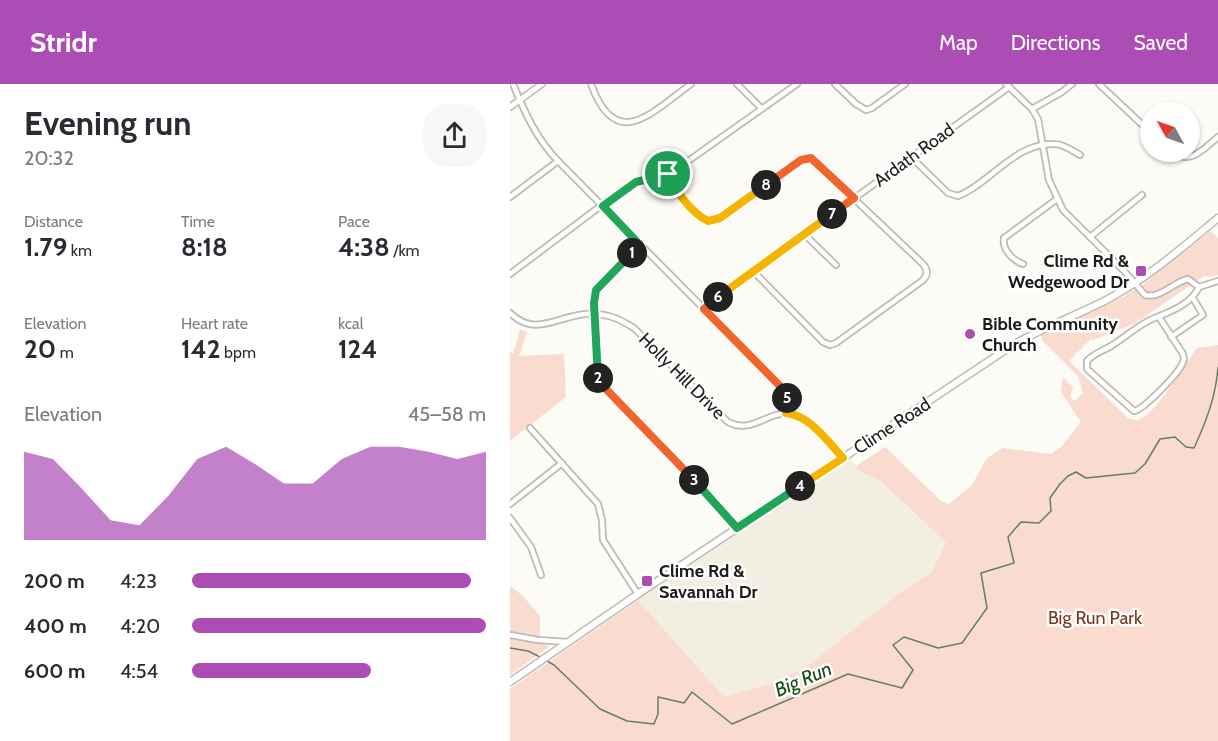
<!DOCTYPE html>
<meta charset="utf-8">
<style>
body{margin:0;font-family:Cabin,sans-serif;background:#f7f7f7;color:#2b2b33;height:100vh;display:flex;flex-direction:column;font-size:22px;white-space:nowrap}
*{box-sizing:border-box;margin:0}
p{font-size:20px;color:#7c7c81}
.icon{flex:none;width:33px;height:33px;fill:none;stroke:currentColor;stroke-width:2;stroke-linecap:round;stroke-linejoin:round}
.map{position:relative;flex:1;overflow:hidden}
.details{display:flex;flex-direction:column;background:#fff;width:510px}
.details>*{flex:none}
.needle{width:39px;rotate:310deg}
.tools{position:absolute;left:630px;top:18px;display:grid;gap:12px}
.tools a{display:grid;place-items:center;width:60px;height:60px;border-radius:50%;background:#fff;box-shadow:0 2px 4px #0004;font-size:30px}
.pin{position:absolute;display:grid;place-items:center;width:51px;height:51px;color:#fff;margin:-26px;border:3px solid #fff;border-radius:50%;box-shadow:0 2px 6px #0007}
.km{position:absolute;width:30px;height:30px;margin:-15px;border-radius:50%;background:#222;color:#fff;font-size:16px;line-height:30px;text-align:center}
.round{display:grid;place-items:center;flex:none;width:63px;height:63px;border-radius:24px;background:#f7f7f7}
.headline{display:flex;align-items:center;justify-content:space-between;height:102px;padding:0 24px}
h1{font-size:33px;font-weight:800;line-height:45px}
.metrics{display:grid;grid-template-columns:repeat(3,1fr);gap:9px;height:102px;padding:6px 24px}
.metrics div{display:grid;align-content:center}
.metrics b{font-size:26px;font-weight:800}
.metrics small{font-size:16px;font-weight:400}
.metrics p{font-size:16px}
.chart{height:168px;padding:12px 24px}
.chart p{display:flex;justify-content:space-between}
.chart svg{width:100%;height:108px;margin-top:6px;fill:#ac4db6;opacity:.7}
ul{padding:0 24px;list-style:none;font-size:20px}
li{display:grid;grid-template-columns:96px 72px 1fr;align-items:center;height:45px}
li i{height:15px;border-radius:8px;background:#ac4db6}
header{display:flex;align-items:center;gap:36px;box-sizing:border-box;height:84px;padding:0 30px;background:#ac4db6;color:#fff}
header strong{font-size:28px}
nav{display:flex;gap:33px;margin-inline-start:auto;font-size:21px}
main{display:flex;flex:1;min-height:0}
.map>svg:first-child{display:block}
.built{fill:#f2eee1}
.green{fill:#f9dbd0}
.lines{fill:none;stroke-linecap:round;stroke-linejoin:round}
.stream{stroke:#648062;stroke-width:1.5}
.minor-casing{stroke:#bdbbb5;stroke-width:8}
.tertiary-casing{stroke:#bdbbb5;stroke-width:8}
.secondary-casing{stroke:#bdbbb5;stroke-width:9}
.minor{stroke:#fff;stroke-width:4.5}
.tertiary{stroke:#fff;stroke-width:5}
.secondary{stroke:#fff;stroke-width:6}
.split-1-casing{stroke:#fff;stroke-width:12}
.split-2-casing{stroke:#fff;stroke-width:12}
.split-3-casing{stroke:#fff;stroke-width:12}
.split-4-casing{stroke:#fff;stroke-width:12}
.split-5-casing{stroke:#fff;stroke-width:12}
.split-6-casing{stroke:#fff;stroke-width:12}
.split-7-casing{stroke:#fff;stroke-width:12}
.split-8-casing{stroke:#fff;stroke-width:12}
.split-9-casing{stroke:#fff;stroke-width:12}
.split-1{stroke:#22a559;stroke-width:8}
.split-2{stroke:#22a559;stroke-width:8}
.split-3{stroke:#f0652b;stroke-width:8}
.split-4{stroke:#22a559;stroke-width:8}
.split-5{stroke:#f5b400;stroke-width:8}
.split-6{stroke:#f0652b;stroke-width:8}
.split-7{stroke:#f5b400;stroke-width:8}
.split-8{stroke:#f0652b;stroke-width:8}
.split-9{stroke:#f5b400;stroke-width:8}
.poi-dot{fill:#ac4db6;stroke:#fff;stroke-width:2}
.labels{text-anchor:middle;dominant-baseline:central;stroke-width:5;stroke-linejoin:round;paint-order:stroke}
.street-label{font-size:18px;fill:#1d1c1a;stroke:#fff}
.poi-label{font-size:18px;font-weight:bold;fill:#1d1c1a;stroke:#fff;text-anchor:start}
.park-label{font-size:18px;fill:#7a3419;stroke:#fff}
.water-label{font-size:20px;font-style:italic;fill:#144d15;stroke:#fff}
</style>
<header>
<strong>Stridr</strong>
<nav><a>Map</a><a>Directions</a><a>Saved</a></nav>
</header>
<main>
<section class="details">
<div class="headline"><div><h1>Evening run</h1><p>20:32</p></div><a class="round"><svg class="icon" aria-label="share" viewBox="0 0 24 24"><path d="M12 15V3M7 8l5-5 5 5M5 13v7h14v-7"/></svg></a></div>
<div class="metrics">
<div><p>Distance</p><b>1.79<small> km</small></b></div>
<div><p>Time</p><b>8:18</b></div>
<div><p>Pace</p><b>4:38<small> /km</small></b></div>
</div>
<div class="metrics">
<div><p>Elevation</p><b>20<small> m</small></b></div>
<div><p>Heart rate</p><b>142<small> bpm</small></b></div>
<div><p>kcal</p><b>124</b></div>
</div>
<div class="chart"><p><span>Elevation</span>45–58 m</p>
<svg viewBox="0 0 160 44" preserveAspectRatio="none"><path d="M0 44V8L10 11L20 23L30 36L40 38L50 26L60 11L70 6L80 13L90 21L100 21L110 11L120 6L130 6L140 8L150 11L160 8V44z"/></svg>
</div>
<ul>
<li><b>200 m</b>4:23<i style="width:95%"></i></li>
<li><b>400 m</b>4:20<i style="width:100%"></i></li>
<li><b>600 m</b>4:54<i style="width:61%"></i></li>
</ul>
</section>
<div class="map">
<svg width="708" height="657" viewBox="0 0 708 657">
<rect width="100%" height="100%" fill="#fdfbf5"/>
<path class="built" d="M334 367 351 388 371 397 436 459 409 518 386 513 300 580 268 597 214 613 121 509Z"/>
<g class="green">
<path d="M700 147 708 154V191L699 193 694 192 624 240 583 256 581 255 559 277 618 334C621 335 625 336 627 336 644 334 676 278 687 264L708 261V657H0V605L128 516 214 613 268 597 300 580 386 512 422 488 436 459 371 397 351 388 346 382 375 363 431 417 439 420 462 401 477 374 493 364 541 370 552 362 571 338 551 308 553 293 563 303 560 313 565 317 573 309 568 292 532 256 531 251 613 213 633 200Z"/>
<path d="M10 246 17 248 9 272 54 270 56 313 0 357V268L3 270Z"/>
<path d="M0 502 12 511 30 532V553L0 548Z"/>
<path d="M0 554 34 560 39 563 0 591Z"/>
</g>
<g class="lines">
<g class="stream">
<path d="M0 564 18 567 30 573"/>
<path d="M37 577 44 581 90 625 117 637 144 640 148 630V613L174 619 182 608 222 640 338 590 392 604 403 586 383 561 394 553 428 564 452 559 477 524 471 489 504 479 498 453 511 438 529 439 541 427 540 414 550 400 558 392 566 388 576 394 625 389 635 380 650 355 665 353 676 363 684 364C696 338 706 312 708 283"/>
</g>
<defs>
<g id="minor">
<path d="M3 0C15 29 26 54 48 77L269 301 276 311V329"/>
<path d="M81 0C106 69 141 29 181 0"/>
<path d="M227 0 252 25"/>
<path d="M325 0 346 20 356 26 362 24 395 0"/>
<path d="M496 0 522 25 528 35 539 96 553 126 615 188 635 211C651 215 663 198 678 195L689 203"/>
<path d="M589 0 640 48"/>
<path d="M522 25 552 8 562 0"/>
<path d="M661 68C682 81 692 66 708 53"/>
<path d="M401 73 438 109 448 112C481 99 505 58 545 60 553 60 563 67 570 71"/>
<path d="M158 90C165 106 189 145 210 134L291 76 301 74 413 180C418 186 418 192 412 197L326 259 320 261 313 258 243 187"/>
<path d="M0 113 48 77"/>
<path d="M294 150 326 181"/>
<path d="M580 153 632 111"/>
<path d="M131 161 86 206 83 219 87 286 88 292 94 304 193 405 227 444"/>
<path d="M513 180C502 176 492 165 494 154L547 115"/>
<path d="M0 190 120 100 164 87 287 0"/>
<path d="M194 225 210 211 499 3"/>
<path d="M0 229C25 253 46 233 75 230 94 228 108 234 124 244L218 338C246 353 263 317 293 334 309 343 321 361 333 374"/>
<path d="M649 233 673 270C674 275 675 275 672 280 668 290 633 326 624 327L577 285V277C584 269 593 267 601 262 614 254 626 243 640 236 658 228 680 222 689 203L708 197"/>
<path d="M661 253 693 231 683 214"/>
<path d="M20 344 88 420 92 436 93 456 128 510"/>
<path d="M0 420 52 379"/>
<path d="M0 434 21 463 31 491"/>
<path d="M0 551 28 556 57 558"/>
</g>
<path id="tertiary" d="M0 23 32 0"/>
<path id="secondary" d="M0 598 128 510 503 261C534 243 568 231 600 214 639 193 674 162 708 134"/>
</defs>
<use href="#minor" class="minor-casing"/>
<use href="#tertiary" class="tertiary-casing"/>
<use href="#secondary" class="secondary-casing"/>
<use href="#minor" class="minor"/>
<use href="#tertiary" class="tertiary"/>
<use href="#secondary" class="secondary"/>
</g>
<g class="lines">
<defs>
<path id="split-1" d="M122 169 130 161 93 122 126 98 158 90"/>
<path id="split-2" d="M88 294 84 219 86 206 122 169"/>
<path id="split-3" d="M88 294 94 303 184 396"/>
<path id="split-4" d="M184 396 227 444 290 402"/>
<path id="split-5" d="M277 314 276 329C301 332 317 357 333 374L290 402"/>
<path id="split-6" d="M208 213 194 225 269 301 277 314"/>
<path id="split-7" d="M208 213 322 130"/>
<path id="split-8" d="M256 101 291 76 301 74 344 114 322 130"/>
<path id="split-9" d="M158 90C166 107 180 128 198 137L210 134 256 101"/>
</defs>
<use href="#split-1" class="split-1-casing"/>
<use href="#split-2" class="split-2-casing"/>
<use href="#split-3" class="split-3-casing"/>
<use href="#split-4" class="split-4-casing"/>
<use href="#split-5" class="split-5-casing"/>
<use href="#split-6" class="split-6-casing"/>
<use href="#split-7" class="split-7-casing"/>
<use href="#split-8" class="split-8-casing"/>
<use href="#split-9" class="split-9-casing"/>
<use href="#split-1" class="split-1"/>
<use href="#split-2" class="split-2"/>
<use href="#split-3" class="split-3"/>
<use href="#split-4" class="split-4"/>
<use href="#split-5" class="split-5"/>
<use href="#split-6" class="split-6"/>
<use href="#split-7" class="split-7"/>
<use href="#split-8" class="split-8"/>
<use href="#split-9" class="split-9"/>
</g>
<g class="poi-dot">
<rect x="625" y="181" width="12" height="12" rx="3"/>
<circle cx="460" cy="250" r="6"/>
<rect x="131" y="491" width="12" height="12" rx="3"/>
</g>
<g class="labels">
<g class="street-label">
<text transform="translate(404 71) rotate(-36)">Ardath Road</text>
<text transform="translate(172 292) rotate(45)">Holly Hill Drive</text>
<text transform="translate(382 342) rotate(-33)">Clime Road</text>
</g>
<g class="poi-label">
<text x="619" y="177" text-anchor="end">Clime Rd &amp;<tspan x="619" dy="21">Wedgewood Dr</tspan></text>
<text x="472" y="240">Bible Community<tspan x="472" dy="21">Church</tspan></text>
<text x="149" y="487">Clime Rd &amp;<tspan x="149" dy="21">Savannah Dr</tspan></text>
</g>
<g class="park-label">
<text x="585" y="534">Big Run Park</text>
</g>
<g class="water-label">
<text transform="translate(293 595) rotate(-23)">Big Run</text>
</g>
</g>
</svg>
<div class="tools">
<a><svg class="needle" viewBox="-14 -14 28 28"><path d="M0-13l5 13h-10z" fill="#e53935"/><path d="M0 13l5-13h-10z" fill="#7c7c81"/></svg></a>
</div>
<div class="pin" style="left:158px;top:90px;background:#1e9e55"><svg class="icon" aria-label="arrive" viewBox="0 0 24 24"><path d="M6 21V4h12l-3 4 3 4H6"/></svg></div>
<b class="km" style="left:122px;top:169px">1</b>
<b class="km" style="left:88px;top:294px">2</b>
<b class="km" style="left:184px;top:396px">3</b>
<b class="km" style="left:290px;top:402px">4</b>
<b class="km" style="left:277px;top:314px">5</b>
<b class="km" style="left:208px;top:213px">6</b>
<b class="km" style="left:322px;top:130px">7</b>
<b class="km" style="left:256px;top:101px">8</b>
</div>
</main>
